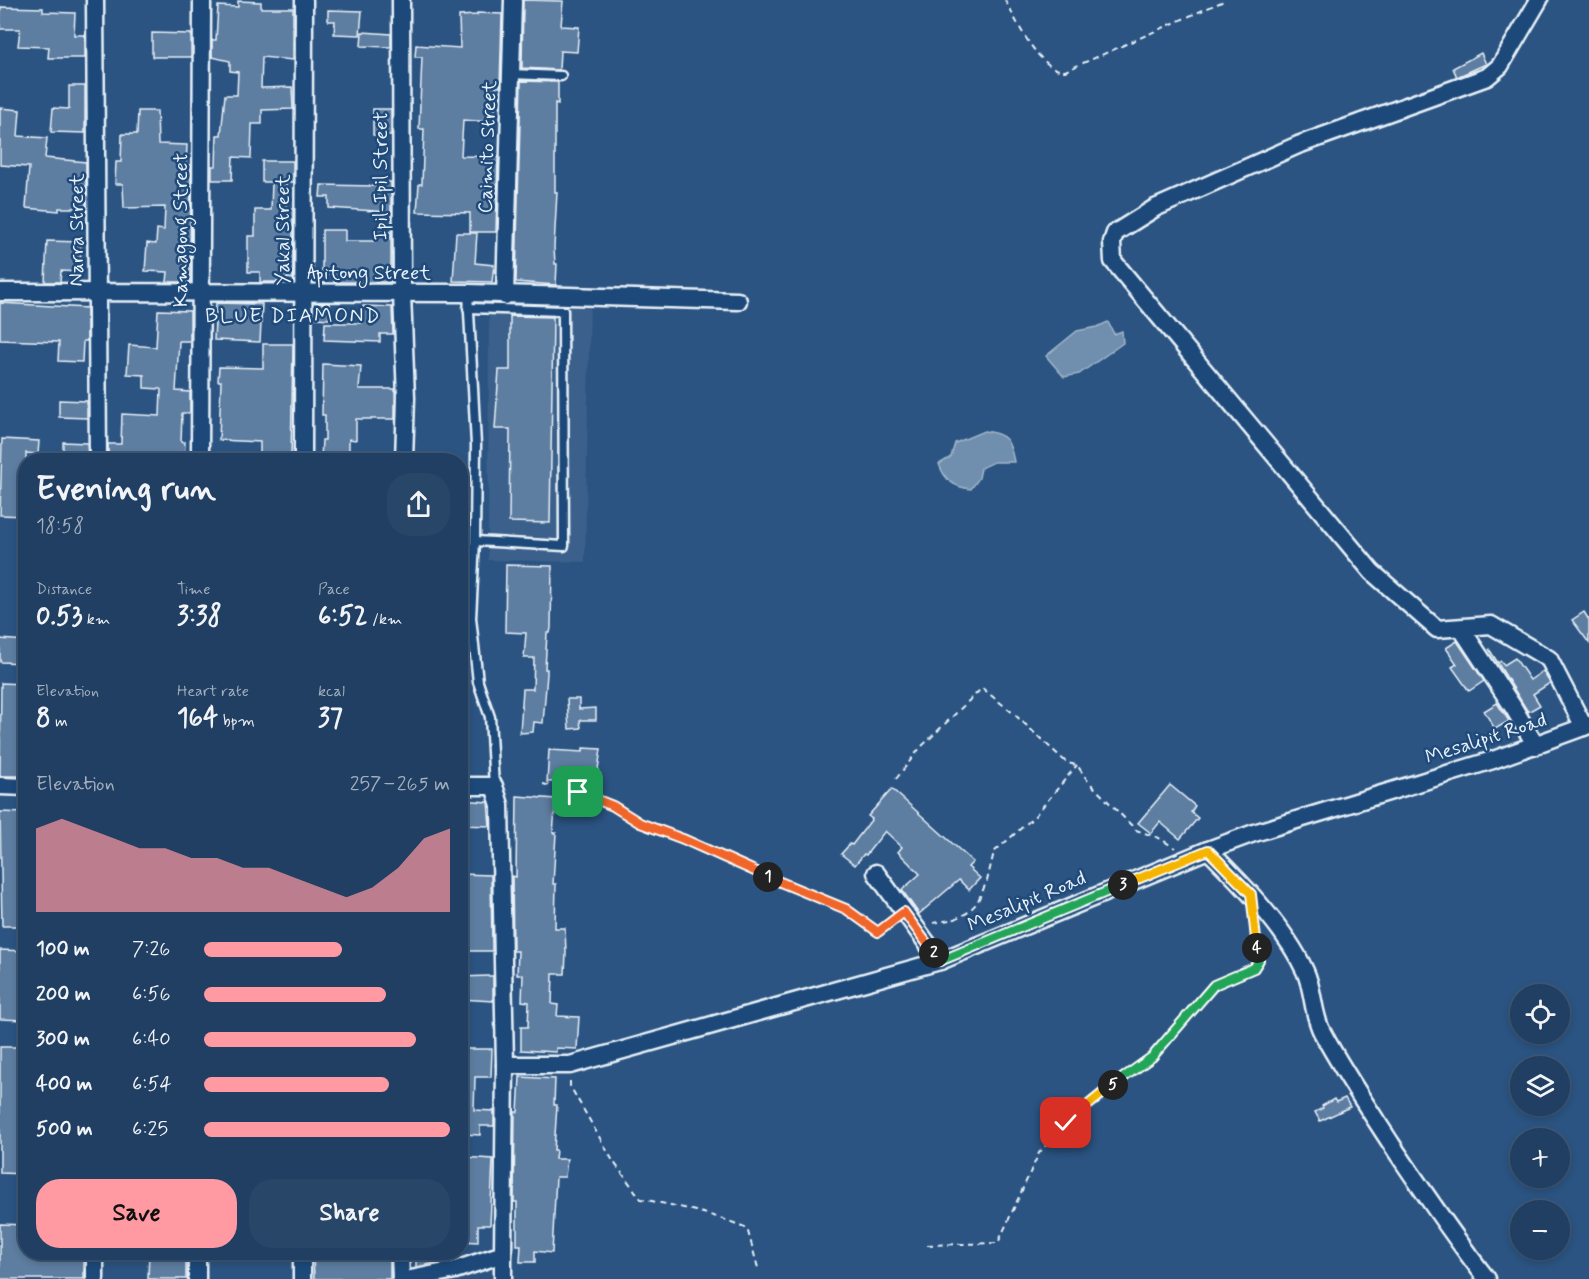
<!DOCTYPE html>
<meta charset="utf-8">
<style>
body{margin:0;font-family:Mynerve,sans-serif;background:#284668;color:#f1f3f6;height:100vh;display:flex;flex-direction:column;font-size:22px;white-space:nowrap}
*{box-sizing:border-box;margin:0}
p{font-size:20px;color:#a2afbe}
.icon{flex:none;width:33px;height:33px;fill:none;stroke:currentColor;stroke-width:2;stroke-linecap:round;stroke-linejoin:round}
.map{position:relative;flex:1;overflow:hidden}
.sheet{position:absolute;left:18px;top:453px;width:450px;height:807px;display:flex;flex-direction:column;background:#203f62;border-radius:24px;box-shadow:0 3px 9px #0003,0 0 0 2px #3d5877}
.sheet>*{flex:none}
.controls{position:absolute;left:1510px;top:984px;display:grid;gap:12px}
.controls a{display:grid;place-items:center;width:60px;height:60px;border-radius:50%;background:#203f62;box-shadow:0 3px 9px #0003,0 0 0 2px #3d5877;font-size:30px}
.pin{position:absolute;display:grid;place-items:center;width:51px;height:51px;color:#fff;margin:-26px;border-radius:12px;box-shadow:0 3px 9px #0006}
.km{position:absolute;width:30px;height:30px;margin:-15px;border-radius:50%;background:#222;color:#fff;font-size:16px;line-height:30px;text-align:center}
.round{display:grid;place-items:center;flex:none;width:63px;height:63px;border-radius:24px;background:#284668}
.head{display:flex;align-items:center;justify-content:space-between;height:102px;padding:0 18px}
h1{font-size:33px;font-weight:700;line-height:45px}
.stats{display:grid;grid-template-columns:repeat(3,1fr);gap:9px;height:102px;padding:6px 18px}
.stats div{display:grid;align-content:center}
.stats b{font-size:26px;font-weight:700}
.stats small{font-size:16px;font-weight:400}
.stats p{font-size:16px}
.chart{height:168px;padding:12px 18px}
.chart p{display:flex;justify-content:space-between}
.chart svg{width:100%;height:108px;margin-top:6px;fill:#ff9aa2;opacity:.7}
.action{display:flex;gap:12px;margin-top:auto;padding:12px 18px}
.action a{flex:1;height:69px;border-radius:24px;background:#ff9aa2;color:#111;font-size:24px;font-weight:700;line-height:69px;text-align:center}
.action a+a{background:#284668;color:#f1f3f6}
ul{padding:0 18px;list-style:none;font-size:20px}
li{display:grid;grid-template-columns:96px 72px 1fr;align-items:center;height:45px}
li i{height:15px;border-radius:8px;background:#ff9aa2}
.map>svg:first-child{display:block}
.built{fill:#3a608b}
.water{fill:#708ead;stroke:#a0b6cb;stroke-width:1.5}
.building{fill:#5d7da1;stroke:#e8f1f8;stroke-width:1.5}
.lines{fill:none;stroke-linecap:round;stroke-linejoin:round}
.lane-casing{stroke:#e8f1f8;stroke-width:13}
.street-casing{stroke:#e8f1f8;stroke-width:21}
.path{stroke:#e8f1f8;stroke-width:2;stroke-dasharray:6 4.5;stroke-linecap:butt}
.lane{stroke:#1f4a7a;stroke-width:8}
.street{stroke:#1f4a7a;stroke-width:16}
.split-1-casing{stroke:#fff;stroke-width:12}
.split-2-casing{stroke:#fff;stroke-width:12}
.split-3-casing{stroke:#fff;stroke-width:12}
.split-4-casing{stroke:#fff;stroke-width:12}
.split-5-casing{stroke:#fff;stroke-width:12}
.split-6-casing{stroke:#fff;stroke-width:12}
.split-1{stroke:#f0652b;stroke-width:8}
.split-2{stroke:#f0652b;stroke-width:8}
.split-3{stroke:#22a559;stroke-width:8}
.split-4{stroke:#f5b400;stroke-width:8}
.split-5{stroke:#22a559;stroke-width:8}
.split-6{stroke:#f5b400;stroke-width:8}
.labels{text-anchor:middle;dominant-baseline:central;stroke-width:5;stroke-linejoin:round;paint-order:stroke}
.street-label{font-size:20px;fill:#e8f1f8;stroke:#1f4a7a}
.neighbourhood-label{font-size:21px;letter-spacing:1.5px;fill:#e8f1f8;stroke:#1f4a7a}
</style>
<div class="map">
<svg width="1589" height="1279" viewBox="0 0 1589 1279">
<rect width="100%" height="100%" fill="#2b5482"/>
<filter id="ink" filterUnits="userSpaceOnUse"><feTurbulence type="fractalNoise" baseFrequency=".0167" numOctaves="2"/><feDisplacementMap in="SourceGraphic" scale="12" xChannelSelector="R" yChannelSelector="G"/><feConvolveMatrix kernelMatrix="1 2 1 2 8 2 1 2 1" color-interpolation-filters="sRGB"/></filter>
<g filter="url(#ink)">
<path class="built" d="M489 301H590L585 562 488 560Z"/>
<g class="water">
<path d="M1108 322 1114 334 1122 331 1123 343 1079 374 1064 377 1046 356 1077 331 1097 327Z"/>
<path d="M984 431C1007 434 1010 440 1014 462H994L981 468 979 478 971 489C954 487 945 481 939 464L951 457 955 443Z"/>
</g>
<g class="building">
<path d="M523 0 563 1 561 26 579 27 577 52 560 51 559 70 522 68Z"/>
<path d="M238 1 261 2V8H293V60L262 57 261 88 292 87 293 109 262 110V124H252L251 158 233 157 232 180H212V166H216L217 135H221L225 95H237L238 72 230 71V61L212 57V40H216L218 6 238 7Z"/>
<path d="M1 7 43 8V12L75 13 74 35H85V58H48L49 47 18 46 20 29H0Z"/>
<path d="M328 10 362 11 360 35 334 34 335 21H328Z"/>
<path d="M477 13 502 14 500 87H496L494 122 463 120 461 156 498 157 496 232H470V213L417 212 419 184H422L424 129H419L422 57H415L416 45 460 48 459 16 477 15Z"/>
<path d="M362 32 391 34V47L361 46Z"/>
<path d="M152 33 191 34V57H152Z"/>
<path d="M1481 53 1486 64 1457 77 1453 68Z"/>
<path d="M521 81 558 82V104L555 103V192H557L554 247 555 264H557L556 285 516 282Z"/>
<path d="M69 86H85V133L51 132 53 108 69 109Z"/>
<path d="M0 108 20 110 18 136 47 138 45 158 86 162V208H59V211L26 208 29 167 0 165Z"/>
<rect x="373" y="109" width="18" height="26"/>
<path d="M138 111H157L158 144 187 145 186 165H191L190 282H167L168 272 145 271 147 243 156 244 157 229 164 230 165 207 124 208 123 184H115L116 162H121L122 134H137Z"/>
<path d="M262 161H293V182H286V209H293V279L287 278V282H260V272H248V236H255V210H271L272 182H262Z"/>
<path d="M375 182H391V212L329 208V197H320L321 185 375 186Z"/>
<path d="M322 230H345V241H374L375 232H391V282H334V274H322Z"/>
<path d="M456 233H477L475 263 494 265 492 282 453 281Z"/>
<path d="M47 241 81 242 80 272 61 271 60 282H45Z"/>
<path d="M0 303 87 308V341H83L82 362 58 361 59 342 0 340Z"/>
<path d="M216 303 262 304 260 342 214 340Z"/>
<path d="M316 303 330 304 329 319 316 318Z"/>
<path d="M363 306 392 307 393 334H380V342L324 340 325 323H362Z"/>
<path d="M158 310 190 311V341H179L176 391 190 392V413H182L181 442H185L184 460H108V444H121L122 414 160 416 161 389 144 388V375L127 374 129 345 156 347Z"/>
<path d="M510 316 553 317 550 523 509 522 510 429H495L499 370H510Z"/>
<path d="M263 344H293L291 460H260V442L219 440 221 381H218L219 367 263 368Z"/>
<path d="M323 364 361 366 359 389H395V419H356V440L349 439V460H321L322 440H325V415H322Z"/>
<path d="M59 400 87 401V418L59 417Z"/>
<path d="M2 439 39 441 38 454 26 453V516L0 515Z"/>
<path d="M63 442 87 443 88 460H63Z"/>
<path d="M506 565 552 566 551 628 550 633H547L545 669H547V674L543 723 534 722 533 732 520 733 523 689H533L534 658H524L526 633 505 632Z"/>
<path d="M1584 612 1589 620V643L1572 620Z"/>
<path d="M0 639 26 641V663L0 662Z"/>
<path d="M1457 641 1484 681 1469 691 1452 667 1457 664 1446 648Z"/>
<path d="M1489 649 1498 663 1501 661 1504 665 1515 658 1530 680 1543 671 1550 683 1533 694 1540 705 1528 712Z"/>
<path d="M1 683 23 684 20 743H26V763L20 762V776H0Z"/>
<path d="M567 699H579V709L596 708V720H580L581 728 569 729Z"/>
<path d="M1497 703 1509 721 1495 729 1484 711Z"/>
<path d="M583 748 601 749 597 776H587L586 781 547 782 549 750 583 752Z"/>
<path d="M1170 785 1195 806 1191 812 1198 818 1180 839 1160 822 1151 833 1138 823Z"/>
<path d="M892 789 973 862 968 867 980 878 969 890 959 880 919 914 902 890 920 874 898 852 902 847 885 831 866 855 864 854 855 865 841 854 850 844 852 845 872 819 868 816Z"/>
<path d="M517 796 556 799 553 833H556L553 884H556L555 928H565L566 953 565 974H553L552 1004 558 1005 557 1016 579 1017 577 1049 556 1048V1052L521 1050V1027H528L529 1002 522 1001 523 975H517L518 951H513L512 876 516 877Z"/>
<path d="M460 800 488 802 490 826 460 825Z"/>
<path d="M0 812 26 813V926H2Z"/>
<path d="M460 874 491 875 492 951H460Z"/>
<path d="M0 950 26 951V1020L0 1019Z"/>
<path d="M489 976H493V1001L460 999V977Z"/>
<path d="M0 1047H26V1174L0 1173Z"/>
<path d="M460 1049H492L491 1077H475L474 1110 494 1111V1126H480V1135L461 1134Z"/>
<path d="M520 1077 555 1079 554 1105H557L554 1150H556L555 1159H567L565 1177H556L552 1253 535 1251V1262H520L521 1245H517V1202H514L515 1112H518Z"/>
<path d="M1345 1098 1350 1107 1320 1121 1315 1112 1323 1108 1322 1106 1334 1099 1336 1102Z"/>
<path d="M462 1157 493 1159 490 1225H478V1242L460 1241Z"/>
<path d="M0 1224 26 1225V1253L84 1252V1279H0Z"/>
<path d="M149 1252H186V1279H148Z"/>
<path d="M313 1252 390 1254V1279H314Z"/>
<path d="M416 1252H456L455 1259 416 1267Z"/>
</g>
<g class="lines">
<defs>
<g id="lane">
<path d="M511 74 561 76"/>
<path d="M468 293 476 445 475 541 471 618 478 682 490 717 494 786"/>
<path d="M468 308 563 311 564 546 475 541"/>
</g>
<g id="street">
<path d="M95 0 98 460"/>
<path d="M401 0 402 294 406 398 404 460"/>
<path d="M1539 0 1500 66 1487 77 1298 145 1155 208 1115 233 1112 242 1113 261 1372 572 1437 629 1491 625 1549 659 1584 727"/>
<path d="M0 292 468 293 738 301"/>
<path d="M505 296 513 0"/>
<path d="M200 460 202 0"/>
<path d="M303 460 304 0"/>
<path d="M1461 628 1513 707 1536 746"/>
<path d="M0 786 26 787"/>
<path d="M1208 850C1242 884 1285 927 1305 971 1314 990 1312 1013 1322 1032 1343 1071 1368 1108 1392 1145 1423 1191 1453 1236 1487 1279"/>
<path d="M876 873 940 961"/>
<path d="M505 1065H570L940 961 1208 850 1254 833 1493 760 1589 725"/>
<path d="M302 1252V1279"/>
<path d="M400 1252 401 1279"/>
<path d="M503 1254V1279"/>
<path d="M95 1279V1252"/>
<path d="M197 1279V1252"/>
<path d="M411 1279 455 1270 503 1254 505 1065 500 805 494 786H460"/>
</g>
</defs>
<use href="#lane" class="lane-casing"/>
<use href="#street" class="street-casing"/>
<g class="path">
<path d="M1005 0C1016 20 1039 71 1065 71L1226 0"/>
<path d="M896 779 920 748 982 688 1013 713 1067 763 1077 765 1088 781 1136 830 1159 838 1175 848"/>
<path d="M543 784C579 793 609 803 640 823L846 909 878 932 892 921"/>
<path d="M933 923 955 919 967 913 977 903 987 881 994 852 1034 817 1077 765"/>
<path d="M570 1081V1086L613 1161 641 1199C678 1206 713 1214 747 1228L758 1268"/>
<path d="M927 1245 998 1243 1039 1153 1066 1123 1098 1095 1152 1057 1214 985 1254 968 1259 960 1253 920"/>
</g>
<use href="#lane" class="lane"/>
<use href="#street" class="street"/>
</g>
</g>
<g class="lines" filter="url(#ink)">
<defs>
<path id="split-1" d="M578 792 613 806 640 823 683 839 768 877"/>
<path id="split-2" d="M768 877 846 909 878 932 904 912 934 953"/>
<path id="split-3" d="M934 953 940 961 1123 885"/>
<path id="split-4" d="M1123 885 1208 850 1251 894 1257 948"/>
<path id="split-5" d="M1113 1085 1152 1057 1214 985 1254 968 1259 960 1257 948"/>
<path id="split-6" d="M1066 1123 1113 1085"/>
</defs>
<use href="#split-1" class="split-1-casing"/>
<use href="#split-2" class="split-2-casing"/>
<use href="#split-3" class="split-3-casing"/>
<use href="#split-4" class="split-4-casing"/>
<use href="#split-5" class="split-5-casing"/>
<use href="#split-6" class="split-6-casing"/>
<use href="#split-1" class="split-1"/>
<use href="#split-2" class="split-2"/>
<use href="#split-3" class="split-3"/>
<use href="#split-4" class="split-4"/>
<use href="#split-5" class="split-5"/>
<use href="#split-6" class="split-6"/>
</g>
<g class="labels">
<g class="street-label">
<text transform="translate(488 147) rotate(-88)">Caimito Street</text>
<text transform="translate(381 176) rotate(-90)">Ipil-Ipil Street</text>
<text transform="translate(77 230) rotate(-90)">Narra Street</text>
<text transform="translate(181 230) rotate(-90)">Kamagong Street</text>
<text transform="translate(283 230) rotate(-90)">Yakal Street</text>
<text x="369" y="273">Apitong Street</text>
<text transform="translate(1486 739) rotate(-18)">Mesalipit Road</text>
<text transform="translate(1027 902) rotate(-23)">Mesalipit Road</text>
</g>
<g class="neighbourhood-label">
<text x="293" y="316">BLUE DIAMOND</text>
</g>
</g>
</svg>
<div class="controls">
<a><svg class="icon" aria-label="locate" viewBox="0 0 24 24"><circle cx="12" cy="12" r="6"/><path d="M12 2v4M12 18v4M2 12h4M18 12h4"/></svg></a>
<a><svg class="icon" aria-label="layers" viewBox="0 0 24 24"><path d="M12 4l9 5-9 5-9-5zM3 14l9 5 9-5"/></svg></a>
<a>+</a>
<a>−</a>
</div>
<div class="pin" style="left:578px;top:792px;background:#1e9e55"><svg class="icon" aria-label="arrive" viewBox="0 0 24 24"><path d="M6 21V4h12l-3 4 3 4H6"/></svg></div>
<div class="pin" style="left:1066px;top:1123px;background:#d93025"><svg class="icon" aria-label="check" viewBox="0 0 24 24"><path d="M5 12l5 5 9-10"/></svg></div>
<b class="km" style="left:768px;top:877px">1</b>
<b class="km" style="left:934px;top:953px">2</b>
<b class="km" style="left:1123px;top:885px">3</b>
<b class="km" style="left:1257px;top:948px">4</b>
<b class="km" style="left:1113px;top:1085px">5</b>
<section class="sheet">
<div class="head"><div><h1>Evening run</h1><p>18:58</p></div><a class="round"><svg class="icon" aria-label="share" viewBox="0 0 24 24"><path d="M12 15V3M7 8l5-5 5 5M5 13v7h14v-7"/></svg></a></div>
<div class="stats">
<div><p>Distance</p><b>0.53<small> km</small></b></div>
<div><p>Time</p><b>3:38</b></div>
<div><p>Pace</p><b>6:52<small> /km</small></b></div>
</div>
<div class="stats">
<div><p>Elevation</p><b>8<small> m</small></b></div>
<div><p>Heart rate</p><b>164<small> bpm</small></b></div>
<div><p>kcal</p><b>37</b></div>
</div>
<div class="chart"><p><span>Elevation</span>257–265 m</p>
<svg viewBox="0 0 160 44" preserveAspectRatio="none"><path d="M0 44V10L10 6L20 10L30 14L40 18L50 18L60 22L70 22L80 26L90 26L100 30L110 34L120 38L130 34L140 26L150 14L160 10V44z"/></svg>
</div>
<ul>
<li><b>100 m</b>7:26<i style="width:56%"></i></li>
<li><b>200 m</b>6:56<i style="width:74%"></i></li>
<li><b>300 m</b>6:40<i style="width:86%"></i></li>
<li><b>400 m</b>6:54<i style="width:75%"></i></li>
<li><b>500 m</b>6:25<i style="width:100%"></i></li>
</ul>
<div class="action"><a>Save</a><a>Share</a></div>
</section>
</div>
